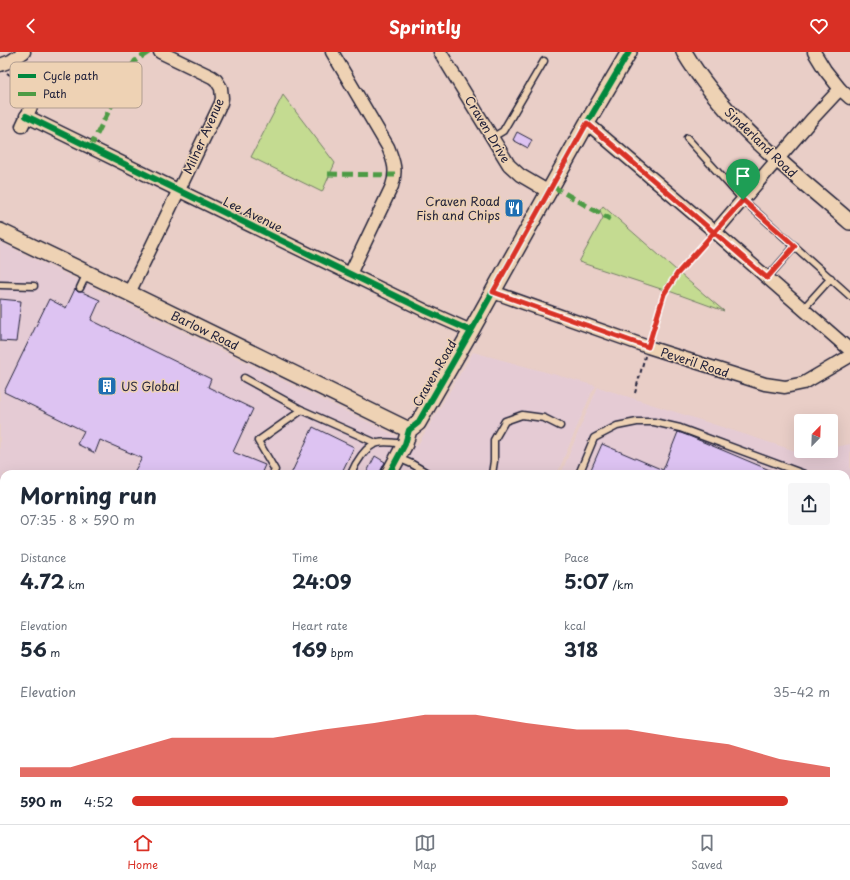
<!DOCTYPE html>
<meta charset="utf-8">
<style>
body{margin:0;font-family:"Playpen Sans",sans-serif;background:#f6f6f7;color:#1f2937;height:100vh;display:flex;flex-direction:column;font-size:15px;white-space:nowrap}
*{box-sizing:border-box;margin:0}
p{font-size:13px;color:#747a83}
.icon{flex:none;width:22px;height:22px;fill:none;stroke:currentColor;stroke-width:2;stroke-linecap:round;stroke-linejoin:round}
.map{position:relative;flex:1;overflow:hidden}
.sheet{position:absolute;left:0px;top:418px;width:850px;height:354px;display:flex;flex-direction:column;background:#fff;border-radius:12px 12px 0 0;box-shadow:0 4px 16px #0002}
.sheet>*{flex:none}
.needle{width:26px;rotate:23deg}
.controls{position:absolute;left:794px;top:362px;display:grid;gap:8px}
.controls a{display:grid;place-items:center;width:44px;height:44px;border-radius:4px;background:#fff;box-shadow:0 4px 16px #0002;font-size:20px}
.pin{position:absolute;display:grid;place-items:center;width:34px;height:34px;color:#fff;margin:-41px -17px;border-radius:50% 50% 50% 0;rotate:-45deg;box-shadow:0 0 4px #0007}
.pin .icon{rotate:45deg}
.round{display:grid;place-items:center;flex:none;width:42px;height:42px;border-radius:4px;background:#f6f6f7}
.headline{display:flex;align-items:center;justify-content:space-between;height:68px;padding:0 20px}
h1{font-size:22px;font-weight:700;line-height:30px}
.metrics{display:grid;grid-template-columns:repeat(3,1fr);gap:6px;height:68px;padding:4px 20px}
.metrics div{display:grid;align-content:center}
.metrics b{font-size:20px;font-weight:700}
.metrics small{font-size:11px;font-weight:400}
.metrics p{font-size:11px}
.chart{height:112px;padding:8px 20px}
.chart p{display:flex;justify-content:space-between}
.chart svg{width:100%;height:72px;margin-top:4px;fill:#d93025;opacity:.7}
ul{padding:0 20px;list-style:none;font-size:13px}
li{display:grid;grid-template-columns:64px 48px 1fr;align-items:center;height:30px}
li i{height:10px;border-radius:5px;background:#d93025}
header{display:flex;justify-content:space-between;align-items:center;height:52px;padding:0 20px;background:#d93025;color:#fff;font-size:18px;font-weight:700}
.tab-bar{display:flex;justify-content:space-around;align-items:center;height:56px;border-top:1px solid #e0e1e3;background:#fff;font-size:11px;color:#747a83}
.tab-bar a{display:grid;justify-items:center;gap:2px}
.tab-bar .active{color:#d93025}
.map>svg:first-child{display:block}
.built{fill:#e5cbd4}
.green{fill:#c4db91;stroke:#737e66}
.building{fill:#ddc3f2;stroke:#22223b}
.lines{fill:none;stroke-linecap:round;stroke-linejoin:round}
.service-casing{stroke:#22223b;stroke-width:9}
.minor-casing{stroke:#22223b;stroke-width:15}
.tertiary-casing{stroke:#22223b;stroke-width:18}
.path{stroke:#22223b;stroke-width:2;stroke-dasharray:4 3;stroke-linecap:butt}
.service{stroke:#eed2b4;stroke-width:6}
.minor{stroke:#eed2b4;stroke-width:12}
.tertiary{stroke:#eed2b4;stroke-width:15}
.quiet{stroke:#4d9b45;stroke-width:5;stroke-dasharray:10 5;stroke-linecap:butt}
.cycleway-casing{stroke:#eed2b4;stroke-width:8}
.cycleway{stroke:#00873e;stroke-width:6}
.route-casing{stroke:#fff;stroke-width:8}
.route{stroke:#d93025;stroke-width:5}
.labels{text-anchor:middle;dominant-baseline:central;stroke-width:3;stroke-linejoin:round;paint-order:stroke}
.street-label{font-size:12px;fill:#22223b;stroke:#eed2b4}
.poi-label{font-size:12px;fill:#22223b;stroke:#eed2b4;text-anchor:end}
.key{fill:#eed2b4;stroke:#b19d90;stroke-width:1}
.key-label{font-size:11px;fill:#22223b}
</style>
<header><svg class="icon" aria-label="back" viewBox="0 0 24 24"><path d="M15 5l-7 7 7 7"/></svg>Sprintly<svg class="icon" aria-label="heart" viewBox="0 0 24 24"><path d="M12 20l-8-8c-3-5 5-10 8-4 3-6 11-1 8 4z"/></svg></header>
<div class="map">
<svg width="850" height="772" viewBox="0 0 850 772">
<rect width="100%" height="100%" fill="#e9cec7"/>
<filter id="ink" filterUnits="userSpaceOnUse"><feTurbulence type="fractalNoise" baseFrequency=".025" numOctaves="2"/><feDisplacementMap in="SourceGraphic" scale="8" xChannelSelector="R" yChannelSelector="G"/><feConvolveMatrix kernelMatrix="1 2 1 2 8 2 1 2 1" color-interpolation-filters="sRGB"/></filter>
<g filter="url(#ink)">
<g class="built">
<path d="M0 190 417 394 473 300 596 334 591 342 557 422H4V471L0 470Z"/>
<path d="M598 335 802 401 814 399H831V396L850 392V734L846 731V422H561L582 371Z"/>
<path d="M0 499 4 500V704H0Z"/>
<path d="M0 733H4V768H429L427 772H0Z"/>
<path d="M519 768H674L667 772H530Z"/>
<path d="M711 768H842L847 772H704Z"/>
</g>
<g class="green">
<path d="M283 43 335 111 322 140 251 105Z"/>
<path d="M603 154 676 218 664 238 579 210 603 166 600 158Z"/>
<path d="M680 222 724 259 669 239Z"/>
</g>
<g class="building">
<path d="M517 80 532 88 528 96 513 88Z"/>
<path d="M75 237 78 240H82L100 248 91 268 211 327 208 335 253 357 233 400 265 413 261 422H139L134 420 142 406 100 388 95 401 77 392 84 379 4 340 49 247 66 256Z"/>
<path d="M0 247 21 249 16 290 0 289Z"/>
<path d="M313 375 354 395 341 422H291Z"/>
<path d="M678 380 689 384 779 422H589L602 392 663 418Z"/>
<path d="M375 404 385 410 379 422H366Z"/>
</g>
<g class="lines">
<defs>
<g id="service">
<path d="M493 85 503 79 544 9"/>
<path d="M687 86 743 148 850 244"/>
<path d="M767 226 795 194"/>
<path d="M0 233 34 234"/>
<path d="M80 236 87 221"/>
<path d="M803 257 831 226"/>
<path d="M244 326 302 358 376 391"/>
<path d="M398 406 412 412 429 422"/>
<path d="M273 422 275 418 258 389 302 358"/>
<path d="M351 422C355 412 366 393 378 391 386 389 395 391 404 392"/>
<path d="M492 422 494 409V388L505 369 522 363 544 366 560 374"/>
<path d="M579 422 594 386 617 374 637 370H654L680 376 804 422"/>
<path d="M846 444 850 449"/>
<path d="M846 461 850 459"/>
<path d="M0 600 4 601"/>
<path d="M846 653 850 655"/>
<path d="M847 694 850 696"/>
<path d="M846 724 850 715"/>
<path d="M121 768 122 772"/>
<path d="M210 768V772"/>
</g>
<g id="minor">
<path d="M332 0 388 95C394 110 397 119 392 134L350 222"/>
<path d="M440 0 509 113 520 123 549 140"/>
<path d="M814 0 825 18 840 37 850 46"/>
<path d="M0 13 11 9 24 0"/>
<path d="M26 64 426 259 471 279"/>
<path d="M587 71 715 180 850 298"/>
<path d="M22 74 31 55"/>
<path d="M715 180 813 66 840 37"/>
<path d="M493 240 648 295 765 332 785 335 804 331 850 304"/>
<path d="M129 241 221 51 222 46 221 36 216 28 212 25 160 0"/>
<path d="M29 768 30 772"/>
<path d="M436 772 438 768"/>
<path d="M688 772 695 768"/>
</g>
<g id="tertiary">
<path d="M684 0C725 69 790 118 850 170"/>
<path d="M0 179 129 241 409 378"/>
<path d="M389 422 405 392 409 378 418 371 471 279 587 71 629 0"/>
<path d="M0 488 4 489"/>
<path d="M0 719 4 718"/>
<path d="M846 748 850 751"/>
<path d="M488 768 498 772"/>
</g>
</defs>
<use href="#service" class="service-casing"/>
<use href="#minor" class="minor-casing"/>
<use href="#tertiary" class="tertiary-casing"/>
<g class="path">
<path d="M7 21C16 27 31 34 30 46"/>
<path d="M651 284 664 242 677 223 709 187"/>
<path d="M635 341 645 304"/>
</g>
<use href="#service" class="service"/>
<use href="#minor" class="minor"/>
<use href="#tertiary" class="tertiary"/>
<g class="quiet">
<path d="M90 96 130 17 135 9 149 0"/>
<path d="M328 122 395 123"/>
<path d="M552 134 610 167"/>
</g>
<defs>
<g id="cycleway">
<path d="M26 64 426 259 471 279"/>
<path d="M389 422 405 392 409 378 418 371 471 279 587 71 629 0"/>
</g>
</defs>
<use href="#cycleway" class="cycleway-casing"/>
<use href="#cycleway" class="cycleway"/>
</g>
</g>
<g class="lines" filter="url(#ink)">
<defs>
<path id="route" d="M743 148 677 222 664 242 648 295 493 240 587 71 767 226 795 194 743 148"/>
</defs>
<use href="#route" class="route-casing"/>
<use href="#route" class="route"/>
</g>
<defs>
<symbol id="restaurant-square" viewBox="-11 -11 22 22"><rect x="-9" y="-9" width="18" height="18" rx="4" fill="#1f6fb2" stroke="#eed2b4"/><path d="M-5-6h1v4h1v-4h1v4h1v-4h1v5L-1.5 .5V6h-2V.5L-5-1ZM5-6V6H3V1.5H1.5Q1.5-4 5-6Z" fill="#fff"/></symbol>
<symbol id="building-square" viewBox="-11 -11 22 22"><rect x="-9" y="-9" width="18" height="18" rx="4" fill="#1f6fb2" stroke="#eed2b4"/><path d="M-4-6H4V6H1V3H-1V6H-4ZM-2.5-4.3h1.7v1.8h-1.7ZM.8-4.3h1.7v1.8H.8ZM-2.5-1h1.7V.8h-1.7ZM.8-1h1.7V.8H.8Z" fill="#fff"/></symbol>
</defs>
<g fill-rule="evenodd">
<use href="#restaurant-square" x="503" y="145" width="22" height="22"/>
<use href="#building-square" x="96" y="323" width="22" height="22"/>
</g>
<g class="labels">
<g class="street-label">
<text transform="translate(488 77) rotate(59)">Craven Drive</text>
<text transform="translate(203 84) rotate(-66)">Milner Avenue</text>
<text transform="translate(761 90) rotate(44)">Sinderland Road</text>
<text transform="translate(253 162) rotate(26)">Lee Avenue</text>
<text transform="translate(205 278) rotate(26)">Barlow Road</text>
<text transform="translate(695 310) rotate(18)">Peveril Road</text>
<text transform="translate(434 321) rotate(-60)">Craven Road</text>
</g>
<g class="poi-label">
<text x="500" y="149">Craven Road<tspan x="500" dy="14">Fish and Chips</tspan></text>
<text x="121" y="334" text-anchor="start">US Global</text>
</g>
</g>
<rect x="10" y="10" width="132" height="46" rx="6" class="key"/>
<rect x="18" y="22" width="18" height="4" fill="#00873e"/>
<rect x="18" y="40" width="18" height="4" fill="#4d9b45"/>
<g class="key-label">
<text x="43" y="28">Cycle path</text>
<text x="43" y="46">Path</text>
</g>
</svg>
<div class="controls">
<a><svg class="needle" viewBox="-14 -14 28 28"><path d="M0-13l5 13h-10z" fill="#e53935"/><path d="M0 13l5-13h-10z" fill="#747a83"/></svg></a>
</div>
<div class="pin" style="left:743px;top:148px;background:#1e9e55"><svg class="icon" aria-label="arrive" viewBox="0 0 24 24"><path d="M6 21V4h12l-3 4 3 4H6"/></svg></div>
<section class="sheet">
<div class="headline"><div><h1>Morning run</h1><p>07:35 · 8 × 590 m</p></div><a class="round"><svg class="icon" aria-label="share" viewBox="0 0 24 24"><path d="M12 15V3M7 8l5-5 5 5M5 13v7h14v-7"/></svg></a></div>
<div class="metrics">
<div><p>Distance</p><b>4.72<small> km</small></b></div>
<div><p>Time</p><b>24:09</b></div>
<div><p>Pace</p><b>5:07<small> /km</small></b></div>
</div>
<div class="metrics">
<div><p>Elevation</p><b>56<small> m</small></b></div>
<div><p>Heart rate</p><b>169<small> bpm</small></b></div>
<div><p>kcal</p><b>318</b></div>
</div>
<div class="chart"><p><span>Elevation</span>35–42 m</p>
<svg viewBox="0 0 160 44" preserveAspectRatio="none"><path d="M0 44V38L10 38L20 29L30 20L40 20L50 20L60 15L70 11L80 6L90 6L100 11L110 15L120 15L130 20L140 24L150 33L160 38V44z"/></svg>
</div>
<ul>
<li><b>590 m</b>4:52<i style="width:94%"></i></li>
</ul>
</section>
</div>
<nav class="tab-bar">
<a class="active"><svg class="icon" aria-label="home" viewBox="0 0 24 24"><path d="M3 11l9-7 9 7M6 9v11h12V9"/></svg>Home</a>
<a><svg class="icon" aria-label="map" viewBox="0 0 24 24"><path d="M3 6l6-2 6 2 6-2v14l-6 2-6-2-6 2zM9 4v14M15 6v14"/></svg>Map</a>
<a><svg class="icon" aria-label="saved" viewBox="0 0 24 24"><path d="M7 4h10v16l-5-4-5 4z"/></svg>Saved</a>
</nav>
